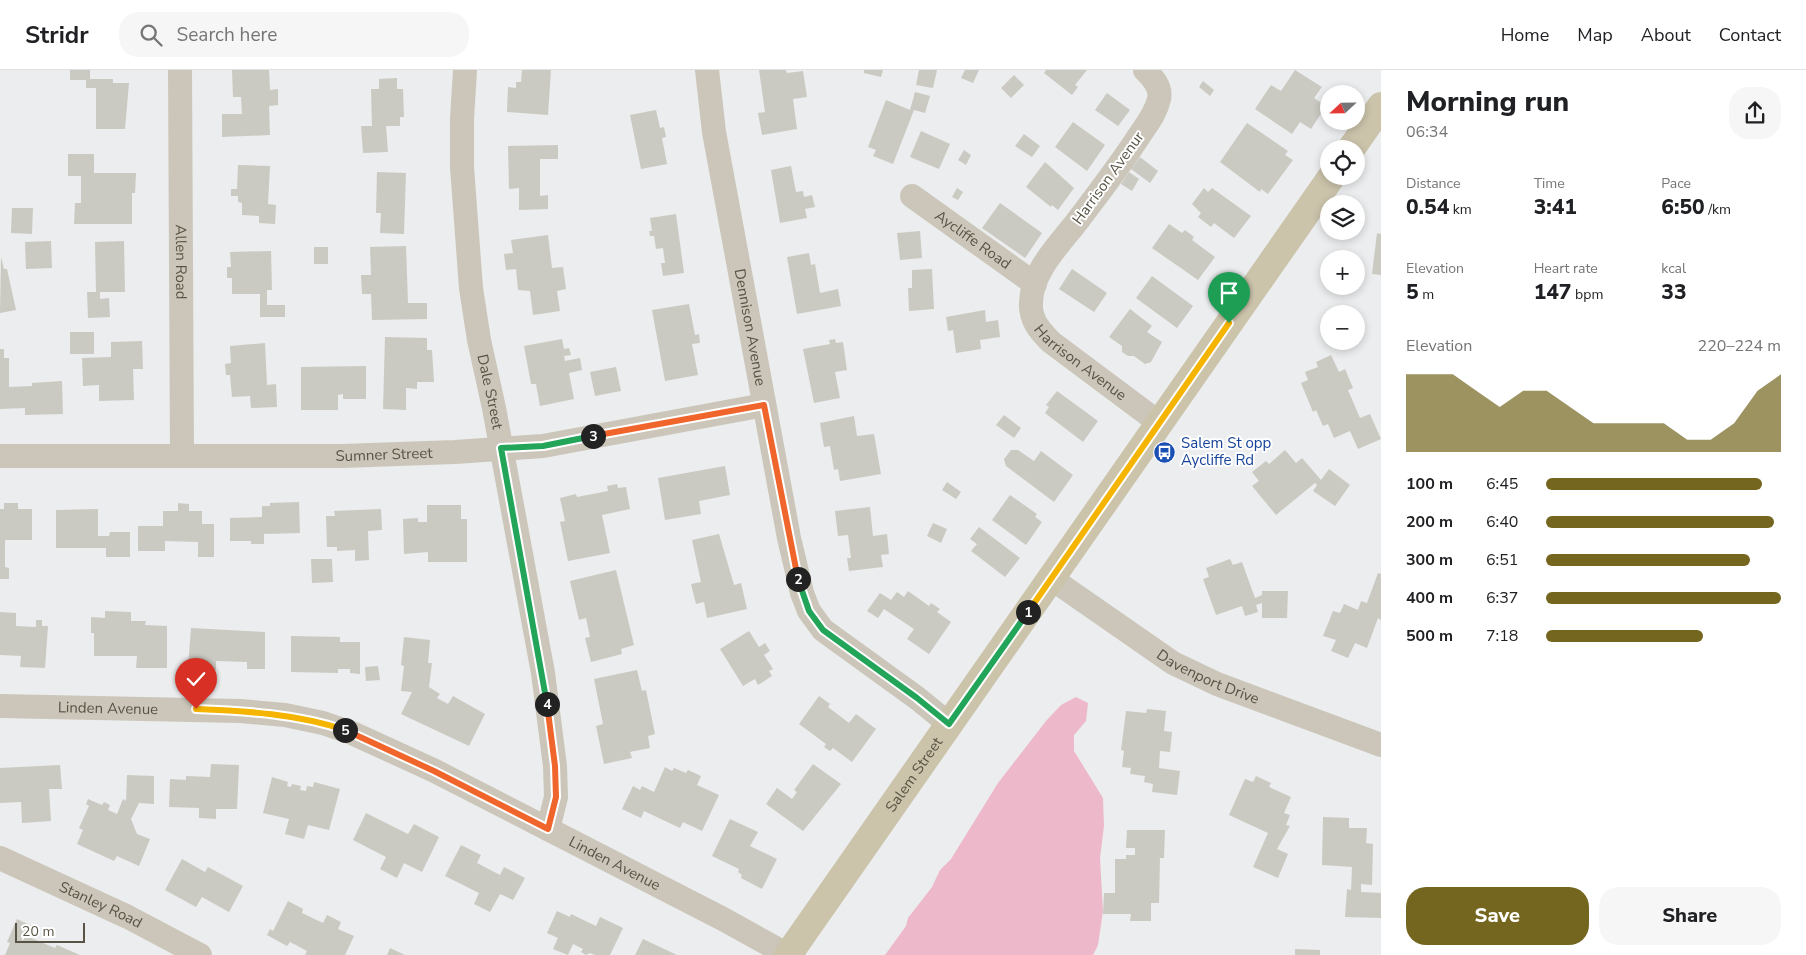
<!DOCTYPE html>
<meta charset="utf-8">
<style>
body{margin:0;font-family:"Nunito Sans",sans-serif;background:#f6f6f6;color:#202124;height:100vh;display:flex;flex-direction:column;font-size:19px;white-space:nowrap}
*{box-sizing:border-box;margin:0}
p{font-size:16px;color:#757577}
.icon{flex:none;width:28px;height:28px;fill:none;stroke:currentColor;stroke-width:2;stroke-linecap:round;stroke-linejoin:round}
.map{position:relative;flex:1;overflow:hidden}
.drawer{display:flex;flex-direction:column;background:#fff;width:425px}
.drawer>*{flex:none}
.needle{width:32px;rotate:248deg}
.controls{position:absolute;left:1320px;top:15px;display:grid;gap:10px}
.controls a{display:grid;place-items:center;width:45px;height:45px;border-radius:50%;background:#fff;box-shadow:0 2px 8px #0003;font-size:25px}
.scale{position:absolute;left:15px;bottom:12px;width:70px;box-sizing:border-box;padding-left:5px;border:2px solid #585344;border-top:0;font-size:14px;line-height:18px;white-space:nowrap;color:#585344;-webkit-text-stroke:4px #fff;paint-order:stroke}
.pin{position:absolute;display:grid;place-items:center;width:42px;height:42px;color:#fff;margin:-51px -21px;border-radius:50% 50% 50% 0;rotate:-45deg;box-shadow:0 0 5px #0007}
.pin .icon{rotate:45deg}
.km{position:absolute;width:25px;height:25px;margin:-12px;border-radius:50%;background:#222;color:#fff;font-size:14px;line-height:25px;text-align:center}
.round{display:grid;place-items:center;flex:none;width:52px;height:52px;border-radius:20px;background:#f6f6f6}
.summary{display:flex;align-items:center;justify-content:space-between;height:85px;padding:0 25px}
h1{font-size:28px;font-weight:800;line-height:38px}
.metrics{display:grid;grid-template-columns:repeat(3,1fr);gap:8px;height:85px;padding:5px 25px}
.metrics div{display:grid;align-content:center}
.metrics b{font-size:21px;font-weight:800}
.metrics small{font-size:14px;font-weight:400}
.metrics p{font-size:14px}
.chart{height:140px;padding:10px 25px}
.chart p{display:flex;justify-content:space-between}
.chart svg{width:100%;height:90px;margin-top:5px;fill:#74661f;opacity:.7}
.button{display:flex;gap:10px;margin-top:auto;padding:10px 25px}
.button a{flex:1;height:58px;border-radius:20px;background:#74661f;color:#fff;font-size:20px;font-weight:800;line-height:58px;text-align:center}
.button a+a{background:#f6f6f6;color:#202124}
ul{padding:0 25px;list-style:none;font-size:16px}
li{display:grid;grid-template-columns:80px 60px 1fr;align-items:center;height:38px}
li i{height:12px;border-radius:6px;background:#74661f}
header{display:flex;align-items:center;gap:30px;box-sizing:border-box;height:70px;padding:0 25px;background:#fff;border-bottom:1px solid #e0e0e0}
header strong{font-size:24px}
nav{display:flex;gap:28px;margin-inline-start:auto;font-size:18px}
.search{width:350px;height:45px;background:#f6f6f6;display:flex;align-items:center;gap:12px;box-sizing:border-box;padding:0 18px;border-radius:20px;color:#757577;font-size:19px}
main{display:flex;flex:1;min-height:0}
.map>svg:first-child{display:block}
.green{fill:#edb8ca}
.building{fill:#cbcac2}
.lines{fill:none;stroke-linecap:round;stroke-linejoin:round}
.minor{stroke:#cbc6b9;stroke-width:24}
.major{stroke:#cbc3aa;stroke-width:28}
.split-1-casing{stroke:#fff;stroke-width:10}
.split-2-casing{stroke:#fff;stroke-width:10}
.split-3-casing{stroke:#fff;stroke-width:10}
.split-4-casing{stroke:#fff;stroke-width:10}
.split-5-casing{stroke:#fff;stroke-width:10}
.split-6-casing{stroke:#fff;stroke-width:10}
.split-1{stroke:#f5b400;stroke-width:6}
.split-2{stroke:#22a559;stroke-width:6}
.split-3{stroke:#f0652b;stroke-width:6}
.split-4{stroke:#22a559;stroke-width:6}
.split-5{stroke:#f0652b;stroke-width:6}
.split-6{stroke:#f5b400;stroke-width:6}
.labels{text-anchor:middle;dominant-baseline:central;stroke-width:4;stroke-linejoin:round;paint-order:stroke}
.street-label{font-size:15px;fill:#585344;stroke:#fff}
.transit-label{font-size:15px;fill:#164399;stroke:#fff;text-anchor:start}
</style>
<header>
<strong>Stridr</strong>
<div class="search"><svg class="icon" aria-label="search" viewBox="0 0 24 24"><circle cx="10" cy="10" r="6"/><path d="M15 15l6 6"/></svg>Search here</div>
<nav><a>Home</a><a>Map</a><a>About</a><a>Contact</a></nav>
</header>
<main>
<div class="map">
<svg width="1381" height="885" viewBox="0 0 1381 885">
<rect width="100%" height="100%" fill="#ebedee"/>
<path class="green" d="M1076 627 1088 633 1086 651 1074 665V681L1103 728 1104 756 1100 788 1103 841 1098 875 1093 885H885L906 856 908 848 932 817 940 800 951 789 998 713 1046 651 1061 635Z"/>
<g class="building">
<path d="M70 0H90V9H113V13H129L125 59H96V18H86V10H70Z"/>
<path d="M232 0H269L270 20 278 19V35L269 36 270 65 222 67V44H242L241 27H233Z"/>
<path d="M522 0H551L548 45 507 42 508 17 516 18V12H521Z"/>
<path d="M759 0H786L787 3 803 1 807 27 793 29 797 59 762 65 758 43 765 42Z"/>
<path d="M864 0H883L881 7 864 3Z"/>
<path d="M919 0H937L933 18 916 15Z"/>
<path d="M965 0H979L973 13 961 8Z"/>
<path d="M1046 0H1087L1075 15 1078 17 1072 25 1044 3Z"/>
<path d="M1295 0 1322 17 1314 28 1326 36 1311 59 1300 52 1292 64 1255 39 1271 15 1281 21Z"/>
<path d="M1014 5 1024 15 1011 28 1001 18Z"/>
<path d="M397 8V19H403L404 47H400V56H386L388 82 363 83 361 56H372L371 19H379V9Z"/>
<path d="M1203 11 1214 20 1210 26 1199 17Z"/>
<path d="M915 22 930 26 925 43 914 40 893 94 873 86 876 80 868 77 886 30 910 40Z"/>
<path d="M1107 23 1130 40 1118 56 1095 40Z"/>
<path d="M656 40 660 58 664 57 666 67 662 68 667 94 641 99 630 45Z"/>
<path d="M1073 52 1105 75 1087 101 1055 77Z"/>
<path d="M1247 53 1288 81 1285 85 1293 90 1268 124 1261 119 1260 122 1220 92Z"/>
<path d="M921 61 950 74 939 99 910 87Z"/>
<path d="M1024 64 1040 76 1032 87 1015 76Z"/>
<path d="M558 75V89H540V126L548 125V139L519 140V118L509 119 508 76Z"/>
<path d="M964 80 971 85 966 95 958 90Z"/>
<path d="M68 84H94V103H136L135 123H132V154H74L75 133H81V106H68Z"/>
<path d="M1140 87 1158 101 1150 113 1131 99Z"/>
<path d="M1045 92 1074 118 1058 140 1052 135 1051 137 1026 117Z"/>
<path d="M238 95 270 96 268 134 276 135 275 154 259 153V146L242 145V133L238 132V126H231V119H237Z"/>
<path d="M791 96 796 122 803 121 804 127 812 125 815 137 805 139 807 148 780 153 771 100Z"/>
<path d="M377 102 406 103 404 164 380 163 381 143H376Z"/>
<path d="M1129 102 1139 109 1132 121 1121 114Z"/>
<path d="M957 118 963 122 958 130 952 127Z"/>
<path d="M1204 118 1208 122 1212 118 1251 146 1234 168 1214 153 1211 157 1198 147 1201 143 1192 134Z"/>
<path d="M1000 133 1042 163 1025 188 982 158Z"/>
<path d="M12 138H33L32 164 11 163Z"/>
<path d="M676 144 684 203 663 206 661 193H665L663 178 656 179 654 166H650L649 161H652L650 148Z"/>
<path d="M1169 154 1182 163 1185 160 1194 167 1192 170 1215 187 1198 210 1152 178Z"/>
<path d="M920 161 922 188 900 190 897 163Z"/>
<path d="M1377 163 1381 164V205L1372 204Z"/>
<path d="M548 165 552 198 563 197 566 219 557 221 560 241 533 245 530 221 518 220 516 199 506 200 504 184 513 183 511 170Z"/>
<path d="M51 171 52 198 26 199 25 172Z"/>
<path d="M124 171 125 222H100V229L109 228 110 247 88 248 87 222H96L95 172Z"/>
<path d="M406 176 408 233H427V249L372 250 371 224H362L361 205H371L370 177Z"/>
<rect x="314" y="177" width="14" height="17"/>
<path d="M271 181 272 220H267V235H285V247H260V224H232V208H227V197H231L230 182Z"/>
<path d="M809 183 811 195 815 194 820 223 838 219 841 236 797 244 787 187Z"/>
<path d="M1 187 4 199H7L16 240 0 243Z"/>
<path d="M932 199 934 239 909 241 908 218H912V200Z"/>
<path d="M1072 199 1107 223 1094 242 1059 219Z"/>
<path d="M1152 206 1193 236 1177 258 1136 228Z"/>
<path d="M689 234 695 265 699 264 700 273 692 274 698 305 665 311 652 240Z"/>
<path d="M1130 239 1152 256 1147 262 1162 272 1151 292 1145 294 1134 286H1128L1122 282V276L1109 267Z"/>
<path d="M985 240 986 252 998 250 1000 267 980 270 981 279 956 283 953 260 948 261 946 247Z"/>
<rect x="70" y="262" width="24" height="22"/>
<path d="M385 267 427 268V280H432L434 312H417V319L406 318V340L383 339Z"/>
<path d="M562 269 564 279 569 278 571 285 564 286 565 291 580 288 582 300 569 303 574 329 540 336 536 314H531L524 276Z"/>
<path d="M835 269 836 273 843 272 847 300 835 302 840 328 814 333 803 279 830 274 829 270Z"/>
<path d="M142 271 143 299H133L134 330 99 331V315L83 316 82 288 111 287V272Z"/>
<path d="M265 273 267 315 276 314 277 337 251 338 250 326 232 327 230 305H226L225 294 231 293 230 276Z"/>
<path d="M0 279H4V288H9V317L32 316V313L62 311 63 344 25 345V338L0 339Z"/>
<path d="M1331 285 1339 302 1345 299 1353 318 1348 320 1360 348 1370 344 1381 369 1358 379 1350 361 1334 368 1328 354 1323 356 1316 340 1313 342 1301 313 1308 310 1305 302 1318 297 1316 292Z"/>
<path d="M366 296V329H343V324L338 325V340H301V297Z"/>
<path d="M616 297 621 321 595 326 590 302Z"/>
<path d="M1057 321 1098 351 1083 372 1045 343 1049 337 1046 335Z"/>
<path d="M1004 345 1021 358 1014 368 996 355Z"/>
<path d="M854 346 857 366 874 364 881 404 840 411 838 399 834 400 830 376 824 377 820 353Z"/>
<path d="M1011 380H1018L1034 391 1041 381 1073 405 1054 432 1006 396 1004 389Z"/>
<path d="M1285 380 1296 393 1302 388 1321 410 1329 399 1350 415 1335 436 1313 421 1317 415 1315 413 1276 445 1252 416 1259 411 1252 402 1266 391 1269 394Z"/>
<path d="M725 396 730 425 699 431 701 444 665 450 658 408Z"/>
<path d="M947 412 961 422 956 429 942 420Z"/>
<path d="M617 414 618 418 626 417 630 439 602 445 610 483 568 491 560 452 565 451 560 428 576 424 577 427 608 421 607 416Z"/>
<path d="M1010 425 1037 444 1035 447 1042 452 1026 475 992 450Z"/>
<path d="M299 432 300 463 264 464V474H251V471H230V448L262 447V436H270V433Z"/>
<path d="M4 433H18V439H32V470H5V497L9 498V509H0V439H4Z"/>
<path d="M178 433 189 434V441H202V454H214V487H198V472L165 471V481H138V456H163V441H178Z"/>
<path d="M427 435H461V449H467V492H428V482L404 484 403 449 418 448V452H427Z"/>
<path d="M870 437 873 466 887 464 889 484 881 485 883 497 849 501 847 488H851L848 465 838 466 835 441Z"/>
<path d="M98 439V466H109L110 462H130V487H106V478H56V440Z"/>
<path d="M381 439 382 460 368 461 369 490 355 491V480L337 481V477H327L326 446H335L334 441Z"/>
<path d="M933 453 947 459 941 473 927 466Z"/>
<path d="M979 457 1020 488 1005 507 971 481 977 474 970 469Z"/>
<path d="M719 464 734 515 741 513 747 539 707 548 704 532 696 534 691 514 701 512 692 470Z"/>
<path d="M311 489H332L333 512 312 513Z"/>
<path d="M1230 489 1233 495 1242 492 1255 528 1262 525V521H1288L1287 548H1262V533L1256 535 1258 542 1245 546 1242 536 1216 545 1203 509 1209 507 1206 498Z"/>
<path d="M616 500 634 575 621 579 622 584 591 592 585 568 590 567 586 548 579 550 570 511Z"/>
<path d="M1378 503 1381 504V550L1378 548 1367 578 1355 573 1348 588 1331 581 1336 570 1323 566 1333 541 1340 543 1344 534 1358 540 1361 531 1367 533Z"/>
<path d="M908 521 929 536 931 533 940 539 937 542 951 552 929 584 907 569 914 559 884 539 878 548 867 541 880 523 891 530 897 522 904 527Z"/>
<path d="M105 541 131 542V551H146L145 555 167 556V598H136L137 586H94V563H91V547L105 548Z"/>
<path d="M0 542 16 543V556L36 557V550H42V556H48L45 598 20 597 21 586 0 585Z"/>
<path d="M191 558 265 562V599H247V592L216 591V600L188 598Z"/>
<path d="M749 561 759 577 765 573 770 581 764 585 773 599 769 601 772 606 758 615 755 609 743 616 720 579Z"/>
<path d="M291 566 340 567V572H360V604L350 603V599H338V603L291 602Z"/>
<path d="M404 567 430 570 428 593H432L429 617 440 624 437 628 448 634 453 626 485 644 469 676 401 644 412 622 401 621 404 596 401 595Z"/>
<path d="M378 596 380 610 366 611 365 597Z"/>
<path d="M637 600 642 621 646 620 655 664 648 666 650 678 630 682 632 688 604 694 596 656 603 654 594 609Z"/>
<path d="M819 626 830 634 828 637 849 653 856 644 876 659 852 692 833 678 830 681 824 677 826 674 799 654Z"/>
<path d="M1147 639 1166 641 1164 661 1172 662 1170 682 1160 681 1159 698 1180 701 1177 725 1152 722 1153 714 1144 712 1145 706 1130 704 1131 698 1122 697 1124 681 1121 680 1126 641 1146 643Z"/>
<path d="M211 694 239 695 237 739H216V749L199 748V738L169 737 170 709 186 710V706L210 707Z"/>
<path d="M813 694 841 714 803 761 766 734 777 718 792 729 797 722 794 720Z"/>
<path d="M60 695 62 719H49L51 751 22 753 21 732 0 733V698Z"/>
<path d="M665 697 672 701 674 698 686 703 688 700 701 706 697 715 719 725 702 761 683 752 680 758 644 741 641 748 622 739 633 716 640 720 642 716 654 722Z"/>
<path d="M127 705 154 706V734L139 733 131 749 137 764 150 769 139 796 117 786 114 791 77 774 83 760 79 758 89 736 86 734 88 729 102 735 104 732 110 735 108 740 117 744 123 729 126 731Z"/>
<path d="M1256 706 1271 713 1269 717 1291 727 1284 743 1290 745 1286 755 1290 756 1277 779 1288 784 1278 808 1253 797 1268 763 1229 745 1245 709 1253 712Z"/>
<path d="M272 707 288 712 287 716 291 717 292 714 301 716 300 720 306 721 307 716 313 717 314 712 340 719 329 760 308 755 304 769 285 764 289 749 263 743Z"/>
<path d="M366 743 408 764 414 754 439 767 422 802 404 793 397 808 380 799 386 787 353 770Z"/>
<path d="M1323 747 1349 748V758H1367L1366 773 1373 774 1372 815 1361 814V822L1381 823V848L1345 847 1347 819 1351 820 1352 797 1322 795Z"/>
<path d="M730 749 758 762 750 776 777 789 762 819 741 808 742 805 738 802 739 799 712 786Z"/>
<path d="M1127 760H1165L1164 788H1160L1159 833H1151V851H1130L1131 844H1103L1104 823H1115V789H1126V785H1135V778H1126Z"/>
<path d="M461 775 481 785 477 793 500 805 504 797 525 808 513 830 500 824 490 842 474 834 479 823 445 806Z"/>
<path d="M182 789 205 802 208 797 243 816 229 842 202 827 196 837 165 820Z"/>
<path d="M288 831 303 839 302 843 323 853 327 845 341 852 338 859 354 866 345 885H305L307 881 290 872 287 876 267 865 270 859 273 861Z"/>
<path d="M557 841 570 847 571 844 596 856 600 847 623 858 610 885H595L590 883 586 885 581 882 583 879 573 874 568 885 553 879 558 868 547 863Z"/>
<path d="M17 849 34 857 29 867 55 878 57 875 80 885H5L10 873 7 872Z"/>
<path d="M643 869 677 885H635Z"/>
<path d="M390 878 405 885H387Z"/>
<path d="M1295 879 1320 880V885H1295Z"/>
</g>
<g class="lines">
<g class="minor">
<path id="s1" d="M180 0 182 386"/>
<path id="s2" d="M465 0 462 49V97L471 218 479 270 494 338 543 603 555 696 556 727 548 759"/>
<path id="s3" d="M707 0 714 62 789 468 802 523 809 541 823 560 917 628 949 654"/>
<path id="s4" d="M1145 0C1152 7 1162 17 1159 29 1156 43 1147 54 1139 66 1121 94 1100 121 1079 149 1061 173 1031 201 1031 233 1030 250 1040 261 1051 272L1158 352"/>
<path id="s5" d="M912 126 1035 214"/>
<path id="s6" d="M0 386H343L455 382 543 376 764 335"/>
<path id="s7" d="M1052 509 1173 593 1217 614 1381 675"/>
<path id="s8" d="M0 636 240 641 285 645 323 653 352 663 435 701 723 849 788 885"/>
<path id="s9" d="M0 788 128 847 200 885"/>
</g>
<g class="major">
<path d="M1351 79 1381 36"/>
<path id="s10" d="M788 885 1332 106"/>
</g>
</g>
<g class="lines">
<defs>
<path id="split-1" d="M1028 542 1229 253"/>
<path id="split-2" d="M798 509 809 541 823 560 917 628 949 654 1028 542"/>
<path id="split-3" d="M593 366 764 335 798 509"/>
<path id="split-4" d="M547 634 501 378 543 376 593 366"/>
<path id="split-5" d="M345 660 434 701 548 759 556 727 555 696 547 634"/>
<path id="split-6" d="M196 639C247 641 297 644 345 660"/>
</defs>
<use href="#split-1" class="split-1-casing"/>
<use href="#split-2" class="split-2-casing"/>
<use href="#split-3" class="split-3-casing"/>
<use href="#split-4" class="split-4-casing"/>
<use href="#split-5" class="split-5-casing"/>
<use href="#split-6" class="split-6-casing"/>
<use href="#split-1" class="split-1"/>
<use href="#split-2" class="split-2"/>
<use href="#split-3" class="split-3"/>
<use href="#split-4" class="split-4"/>
<use href="#split-5" class="split-5"/>
<use href="#split-6" class="split-6"/>
</g>
<defs>
<symbol id="bus-disc" viewBox="-11 -11 22 22"><circle r="9.5" fill="#1a4fb4" stroke="#fff"/><path d="M-5-6H5V4H4V6H2V4H-2V6H-4V4H-5ZM-3.5-4V0h7V-4ZM-3.5 1.2v1.5H-2V1.2ZM2 1.2v1.5H3.5V1.2Z" fill="#fff"/></symbol>
</defs>
<g fill-rule="evenodd">
<use href="#bus-disc" x="1152" y="370" width="25" height="25"/>
</g>
<g class="labels">
<g class="street-label">
<text transform="translate(1108 108) rotate(-54)">Harrison Avenur</text>
<text stroke="none"><textPath href="#s5" startOffset="75">Aycliffe Road</textPath></text>
<text stroke="none"><textPath href="#s1" startOffset="192">Allen Road</textPath></text>
<text stroke="none"><textPath href="#s3" startOffset="261">Dennison Avenue</textPath></text>
<text stroke="none"><textPath href="#s4" startOffset="358">Harrison Avenue</textPath></text>
<text stroke="none"><textPath href="#s2" startOffset="324">Dale Street</textPath></text>
<text stroke="none"><textPath href="#s6" startOffset="384">Sumner Street</textPath></text>
<text stroke="none"><textPath href="#s7" startOffset="185">Davenport Drive</textPath></text>
<text stroke="none"><textPath href="#s8" startOffset="108">Linden Avenue</textPath></text>
<text stroke="none"><textPath href="#s10" startOffset="220">Salem Street</textPath></text>
<text stroke="none"><textPath href="#s8" startOffset="648">Linden Avenue</textPath></text>
<text stroke="none"><textPath href="#s9" startOffset="111">Stanley Road</textPath></text>
</g>
<g class="transit-label">
<text x="1181" y="373">Salem St opp<tspan x="1181" dy="17">Aycliffe Rd</tspan></text>
</g>
</g>
</svg>
<div class="controls">
<a><svg class="needle" viewBox="-14 -14 28 28"><path d="M0-13l5 13h-10z" fill="#e53935"/><path d="M0 13l5-13h-10z" fill="#757577"/></svg></a>
<a><svg class="icon" aria-label="locate" viewBox="0 0 24 24"><circle cx="12" cy="12" r="6"/><path d="M12 2v4M12 18v4M2 12h4M18 12h4"/></svg></a>
<a><svg class="icon" aria-label="layers" viewBox="0 0 24 24"><path d="M12 4l9 5-9 5-9-5zM3 14l9 5 9-5"/></svg></a>
<a>+</a>
<a>−</a>
</div>
<div class="scale">20 m</div>
<div class="pin" style="left:1229px;top:253px;background:#1e9e55"><svg class="icon" aria-label="arrive" viewBox="0 0 24 24"><path d="M6 21V4h12l-3 4 3 4H6"/></svg></div>
<div class="pin" style="left:196px;top:639px;background:#d93025"><svg class="icon" aria-label="check" viewBox="0 0 24 24"><path d="M5 12l5 5 9-10"/></svg></div>
<b class="km" style="left:1028px;top:542px">1</b>
<b class="km" style="left:798px;top:509px">2</b>
<b class="km" style="left:593px;top:366px">3</b>
<b class="km" style="left:547px;top:634px">4</b>
<b class="km" style="left:345px;top:660px">5</b>
</div>
<section class="drawer">
<div class="summary"><div><h1>Morning run</h1><p>06:34</p></div><a class="round"><svg class="icon" aria-label="share" viewBox="0 0 24 24"><path d="M12 15V3M7 8l5-5 5 5M5 13v7h14v-7"/></svg></a></div>
<div class="metrics">
<div><p>Distance</p><b>0.54<small> km</small></b></div>
<div><p>Time</p><b>3:41</b></div>
<div><p>Pace</p><b>6:50<small> /km</small></b></div>
</div>
<div class="metrics">
<div><p>Elevation</p><b>5<small> m</small></b></div>
<div><p>Heart rate</p><b>147<small> bpm</small></b></div>
<div><p>kcal</p><b>33</b></div>
</div>
<div class="chart"><p><span>Elevation</span>220–224 m</p>
<svg viewBox="0 0 160 44" preserveAspectRatio="none"><path d="M0 44V6L10 6L20 6L30 14L40 22L50 14L60 14L70 22L80 30L90 30L100 30L110 30L120 38L130 38L140 30L150 14L160 6V44z"/></svg>
</div>
<ul>
<li><b>100 m</b>6:45<i style="width:92%"></i></li>
<li><b>200 m</b>6:40<i style="width:97%"></i></li>
<li><b>300 m</b>6:51<i style="width:87%"></i></li>
<li><b>400 m</b>6:37<i style="width:100%"></i></li>
<li><b>500 m</b>7:18<i style="width:67%"></i></li>
</ul>
<div class="button"><a>Save</a><a>Share</a></div>
</section>
</main>
